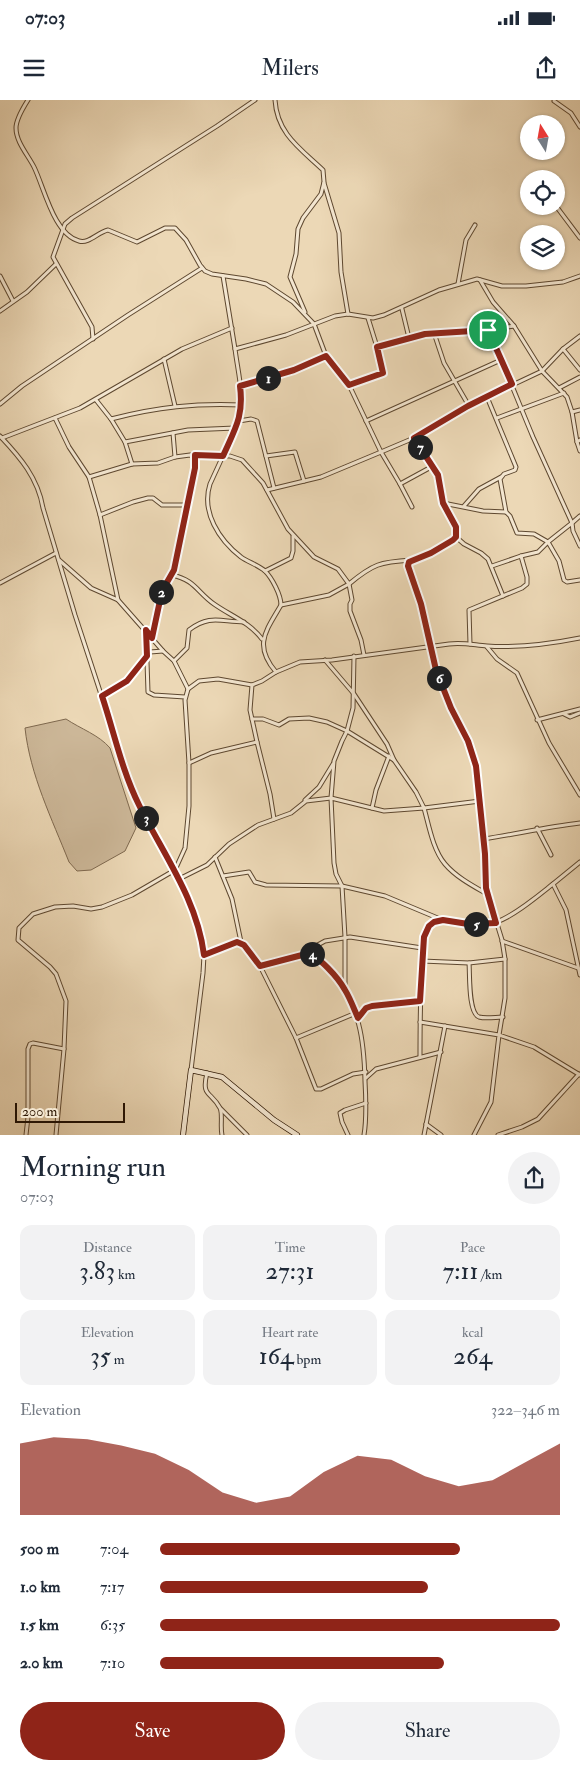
<!DOCTYPE html>
<meta charset="utf-8">
<style>
body{margin:0;font-family:"IM FELL Double Pica",serif;background:#f2f2f3;color:#1f2937;height:100vh;display:flex;flex-direction:column;font-size:19px;white-space:nowrap}
*{box-sizing:border-box;margin:0}
p{font-size:16px;color:#747a83}
.icon{flex:none;width:28px;height:28px;fill:none;stroke:currentColor;stroke-width:2;stroke-linecap:round;stroke-linejoin:round}
.map{position:relative;height:1035px;overflow:hidden}
.panel{display:flex;flex-direction:column;background:#fff;flex:1}
.panel>*{flex:none}
.needle{width:32px;rotate:349deg}
.tools{position:absolute;left:520px;top:15px;display:grid;gap:10px}
.tools a{display:grid;place-items:center;width:45px;height:45px;border-radius:50%;background:#fff;box-shadow:0 1px 4px #0004;font-size:25px}
.scale{position:absolute;left:15px;bottom:12px;width:110px;box-sizing:border-box;padding-left:5px;border:2px solid #2f1804;border-top:0;font-size:14px;line-height:18px;white-space:nowrap;color:#2f1804;-webkit-text-stroke:4px #f3e6d0;paint-order:stroke}
.pin{position:absolute;display:grid;place-items:center;width:42px;height:42px;color:#fff;margin:-21px;border:2px solid #fff;border-radius:50%;box-shadow:0 1px 5px #0007}
.km{position:absolute;width:25px;height:25px;margin:-12px;border-radius:50%;background:#222;color:#fff;font-size:14px;line-height:25px;text-align:center}
.round{display:grid;place-items:center;flex:none;width:52px;height:52px;border-radius:26px;background:#f2f2f3}
.overview{display:flex;align-items:center;justify-content:space-between;height:85px;padding:0 20px}
h1{font-size:28px;font-weight:600;line-height:38px}
.figures{display:grid;grid-template-columns:repeat(3,1fr);gap:8px;height:85px;padding:5px 20px}
.figures div{display:grid;align-content:center;border-radius:12px;background:#f2f2f3;text-align:center}
.figures b{font-size:25px;font-weight:600}
.figures small{font-size:14px;font-weight:400}
.figures p{font-size:14px}
.chart{height:140px;padding:10px 20px}
.chart p{display:flex;justify-content:space-between}
.chart svg{width:100%;height:90px;margin-top:5px;fill:#8f2418;opacity:.7}
.cta{display:flex;gap:10px;margin-top:auto;padding:10px 20px}
.cta a{flex:1;height:58px;border-radius:30px;background:#8f2418;color:#fff;font-size:20px;font-weight:600;line-height:58px;text-align:center}
.cta a+a{background:#f2f2f3;color:#1f2937}
ul{padding:0 20px;list-style:none;font-size:16px}
li{display:grid;grid-template-columns:80px 60px 1fr;align-items:center;height:38px}
li i{height:12px;border-radius:6px;background:#8f2418}
.status{display:flex;justify-content:space-between;align-items:center;height:35px;padding:0 25px;background:#fff;direction:ltr}
.status svg{height:14px;fill:currentColor}
header{display:flex;justify-content:space-between;align-items:center;height:65px;padding:0 20px;background:#fff;font-size:22px;font-weight:600}
.map>svg:first-child{display:block}
.green{fill:#ccb798;stroke:#7e684e}
.lines{fill:none;stroke-linecap:round;stroke-linejoin:round}
.street-casing{stroke:#5e4830;stroke-width:5}
.secondary-casing{stroke:#2f1804;stroke-width:6}
.street{stroke:#f3e6d0;stroke-width:3}
.secondary{stroke:#f3e6d0;stroke-width:4.5}
.route-casing{stroke:#fff;stroke-width:10}
.route{stroke:#8f2418;stroke-width:6}
</style>
<div class="status"><b>07:03</b><svg viewBox="0 0 49 12"><path d="M0 12V9h3v3zM5 12V6h3v6zM10 12V3h3v9zM15 12V0h3v12zM26 1h20v11H26zM47 4h2v5h-2z"/></svg></div>
<header><svg class="icon" aria-label="menu" viewBox="0 0 24 24"><path d="M4 6h16M4 12h16M4 18h16"/></svg>Milers<svg class="icon" aria-label="share" viewBox="0 0 24 24"><path d="M12 15V3M7 8l5-5 5 5M5 13v7h14v-7"/></svg></header>
<div class="map">
<svg width="580" height="1035" viewBox="0 0 580 1035">
<rect width="100%" height="100%" fill="#ecd8b6"/>
<filter id="stains"><feTurbulence type="fractalNoise" baseFrequency=".004" numOctaves="4"/><feColorMatrix values="0 0 0 0 .2 0 0 0 0 .09 0 0 0 0 .02 0 0 0 .5 -.17"/></filter>
<radialGradient id="worn" r=".72"><stop offset=".6" stop-color="#630" stop-opacity="0"/><stop offset="1" stop-color="#630" stop-opacity=".3"/></radialGradient>
<path class="green" d="M66 619C81 629 99 635 110 648L136 728 125 751 91 770 77 771 69 762C52 719 30 675 25 628Z"/>
<g class="lines">
<defs>
<g id="street">
<path d="M28 0C23 8 16 19 16 28 16 42 28 55 34 67 44 87 54 135 79 141 89 144 98 132 108 130L137 142 165 128H175L186 140 200 165 205 171 212 174 246 179 266 184 293 202 314 224 326 256 349 285 381 352 414 338 436 370 443 403 455 424 457 435C448 447 422 455 409 462L408 466 424 517 428 540 431 546 436 570 451 608 468 641 477 673 485 754 486 788 502 840 505 859V898L499 935 534 947 580 975"/>
<path d="M275 0C277 34 301 49 323 70L324 82 321 94 303 118 298 129 296 154 290 177 305 212"/>
<path d="M554 1 571 13 580 27"/>
<path d="M324 83 339 133 341 172 348 214"/>
<path d="M556 106 580 138"/>
<path d="M0 176 13 201"/>
<path d="M223 176 235 249"/>
<path d="M480 180 493 202 514 226 488 230C504 265 518 301 533 337L572 423 548 442 534 434 517 433 510 416 506 412 500 379 504 374 515 370 516 367 487 297 542 271 563 249"/>
<path d="M458 184 466 140 475 125"/>
<path d="M402 209 409 238"/>
<path d="M0 211 27 192 56 164"/>
<path d="M368 218 377 247"/>
<path d="M514 226 542 271 567 297 572 312 577 342"/>
<path d="M434 233 444 263 469 306"/>
<path d="M580 236 563 249 580 270"/>
<path d="M93 239 92 227 53 157 65 124 72 118 217 26 255 0"/>
<path d="M164 259 175 306"/>
<path d="M349 285 383 273 377 247 425 234 488 230"/>
<path d="M240 286 294 269 326 256"/>
<path d="M559 288 580 277"/>
<path d="M96 300 111 319C157 307 196 303 242 305"/>
<path d="M0 304 22 286 128 215 202 168"/>
<path d="M572 312 580 310"/>
<path d="M55 318 69 347 89 377 132 364 125 342 111 319"/>
<path d="M497 318 564 293"/>
<path d="M239 321 251 319 257 321 274 388"/>
<path d="M366 321 501 260"/>
<path d="M173 333 175 357"/>
<path d="M0 336C20 357 38 378 43 408L75 515 133 692 187 795 200 831 204 855 203 873 191 970"/>
<path d="M2 338 80 308 182 249 232 228"/>
<path d="M414 338 487 297"/>
<path d="M580 340 577 342 580 351"/>
<path d="M125 342 188 330 235 328"/>
<path d="M266 356 295 352 304 381"/>
<path d="M132 364 158 363 175 357 190 355 230 356 242 360 263 383 288 429 314 457 338 469 349 484C373 464 380 462 411 460"/>
<path d="M400 384 412 407"/>
<path d="M267 390 321 377 381 352 400 384 433 366"/>
<path d="M443 403 483 411 506 412"/>
<path d="M464 406 479 389 501 377"/>
<path d="M100 415 133 402 148 398H153L162 405H188"/>
<path d="M580 416 572 423 573 431 580 446"/>
<path d="M456 437 464 444 481 453 488 459 503 496"/>
<path d="M59 460 91 488 118 500 100 415 89 377"/>
<path d="M492 466 521 456"/>
<path d="M265 471 291 458 293 451V436"/>
<path d="M172 475 191 391 195 368V356"/>
<path d="M0 483 56 453"/>
<path d="M118 500 163 551 174 561 188 589"/>
<path d="M281 505 329 495 349 484 352 500 350 504V511L361 540 364 555"/>
<path d="M146 531 148 592 154 595 185 597"/>
<path d="M152 538 162 491 172 475C195 480 197 492 214 504 231 516 249 522 262 539"/>
<path d="M470 544 469 510 522 488 527 484V477L521 456 538 452 548 442 559 461 564 480 567 482 580 480"/>
<path d="M487 547 497 559 517 573 549 643 580 695"/>
<path d="M325 560 354 594 387 644 394 660"/>
<path d="M174 561 187 548 189 530C210 514 221 522 244 522"/>
<path d="M276 572 300 562 332 560 449 544C462 542 474 545 487 546 518 548 550 544 580 538"/>
<path d="M102 596 127 581 150 552 163 551"/>
<path d="M564 614 570 617 580 613"/>
<path d="M252 619H263L279 625 289 619 309 618 327 622 347 631 394 660 416 692 424 708 480 701"/>
<path d="M537 620 580 609"/>
<path d="M257 642 270 694 274 719"/>
<path d="M189 663 211 653 257 642 250 610 252 585"/>
<path d="M305 700 319 687 333 664"/>
<path d="M372 708 376 690 389 656"/>
<path d="M537 728 551 755"/>
<path d="M484 739C516 734 547 727 580 723"/>
<path d="M215 757 232 799 241 842"/>
<path d="M580 762 553 784 566 810 580 875"/>
<path d="M223 776 249 772 255 782 266 785 342 786 385 796 440 819"/>
<path d="M179 779 207 765 229 744 258 725 291 713 306 701 331 698 334 661 342 641 347 631 353 608 354 556"/>
<path d="M502 841 578 868"/>
<path d="M303 853 325 841 350 837 422 848"/>
<path d="M204 855 239 842 244 845 260 866 309 853C319 856 326 866 332 874 360 907 364 939 365 981 366 999 367 1017 364 1035"/>
<path d="M422 861 469 863 505 859"/>
<path d="M469 863C470 874 468 913 479 917 486 919 496 917 503 917"/>
<path d="M260 866 296 938 356 913"/>
<path d="M345 889V837L342 786 336 774 334 763 331 698 384 711 424 708C429 726 433 750 445 764 456 777 473 786 487 794"/>
<path d="M358 918 365 908 372 906 420 901"/>
<path d="M420 922 499 935 491 1002 474 1035"/>
<path d="M296 938 316 989H321L353 974 366 972"/>
<path d="M420 957C420 928 420 899 422 869 422 858 421 846 424 835 425 831 428 826 432 823 445 816 479 828 496 822 513 817 539 795 553 784"/>
<path d="M207 973C201 997 211 991 220 1008 223 1014 220 1027 222 1035"/>
<path d="M366 978 376 969 441 952"/>
<path d="M221 1009 247 1035"/>
<path d="M426 1024 441 1035"/>
<path d="M26 1035 28 1017V949L30 944 33 943 64 949"/>
<path d="M56 1035 64 949 66 901 56 874 50 867 18 840 19 828 33 814 55 807 73 806 91 809 102 807 132 795 175 770 185 748 189 706V663L185 600 188 589 199 581 218 579 252 585 262 581 276 572C253 545 266 531 281 505 281 495 272 478 265 471 258 465 248 462 241 457 219 440 201 412 210 384L239 321C245 297 238 273 235 249L286 235 335 216 348 214 373 218 384 215 439 190 477 179 502 186H526L563 182 580 176"/>
<path d="M348 1035 342 1022 340 1013 345 1010 366 1003"/>
<path d="M424 1035 445 926"/>
<path d="M498 1035 522 1027 538 1019 579 974"/>
</g>
<path id="secondary" d="M183 1035 191 970 222 977 274 1020 297 1035"/>
</defs>
<use href="#street" class="street-casing"/>
<use href="#secondary" class="secondary-casing"/>
<use href="#street" class="street"/>
<use href="#secondary" class="secondary"/>
</g>
<g class="lines">
<defs>
<path id="route" d="M488 230 512 284 468 306 414 338 438 375 443 403 456 427V437L453 440 431 453 409 462 408 466 421 504 436 570 451 608 468 641 476 666 485 754 486 788 496 823 468 824 443 820 434 822 429 826 424 837 420 901 372 906 366 908 358 918C354 909 350 898 345 890 339 879 318 854 306 854L260 866 244 845 237 842 204 855C197 799 163 754 139 705 122 671 114 632 102 596L127 581 147 556 146 530 152 538 162 491 174 470 195 368V355L223 356C235 329 244 316 240 286L294 270 326 256 349 285 383 273 377 247 425 234Z"/>
</defs>
<use href="#route" class="route-casing"/>
<use href="#route" class="route"/>
</g>
<rect width="100%" height="100%" filter="url(#stains)"/>
<rect width="100%" height="100%" fill="url(#worn)"/>
</svg>
<div class="tools">
<a><svg class="needle" viewBox="-14 -14 28 28"><path d="M0-13l5 13h-10z" fill="#e53935"/><path d="M0 13l5-13h-10z" fill="#747a83"/></svg></a>
<a><svg class="icon" aria-label="locate" viewBox="0 0 24 24"><circle cx="12" cy="12" r="6"/><path d="M12 2v4M12 18v4M2 12h4M18 12h4"/></svg></a>
<a><svg class="icon" aria-label="layers" viewBox="0 0 24 24"><path d="M12 4l9 5-9 5-9-5zM3 14l9 5 9-5"/></svg></a>
</div>
<div class="scale">200 m</div>
<div class="pin" style="left:488px;top:230px;background:#1e9e55"><svg class="icon" aria-label="arrive" viewBox="0 0 24 24"><path d="M6 21V4h12l-3 4 3 4H6"/></svg></div>
<b class="km" style="left:268px;top:278px">1</b>
<b class="km" style="left:161px;top:492px">2</b>
<b class="km" style="left:146px;top:718px">3</b>
<b class="km" style="left:312px;top:854px">4</b>
<b class="km" style="left:476px;top:824px">5</b>
<b class="km" style="left:439px;top:578px">6</b>
<b class="km" style="left:420px;top:347px">7</b>
</div>
<section class="panel">
<div class="overview"><div><h1>Morning run</h1><p>07:03</p></div><a class="round"><svg class="icon" aria-label="share" viewBox="0 0 24 24"><path d="M12 15V3M7 8l5-5 5 5M5 13v7h14v-7"/></svg></a></div>
<div class="figures">
<div><p>Distance</p><b>3.83<small> km</small></b></div>
<div><p>Time</p><b>27:31</b></div>
<div><p>Pace</p><b>7:11<small> /km</small></b></div>
</div>
<div class="figures">
<div><p>Elevation</p><b>35<small> m</small></b></div>
<div><p>Heart rate</p><b>164<small> bpm</small></b></div>
<div><p>kcal</p><b>264</b></div>
</div>
<div class="chart"><p><span>Elevation</span>322–346 m</p>
<svg viewBox="0 0 160 44" preserveAspectRatio="none"><path d="M0 44V9L10 6L20 7L30 10L40 14L50 22L60 33L70 38L80 35L90 23L100 15L110 17L120 25L130 30L140 27L150 18L160 9V44z"/></svg>
</div>
<ul>
<li><b>500 m</b>7:04<i style="width:75%"></i></li>
<li><b>1.0 km</b>7:17<i style="width:67%"></i></li>
<li><b>1.5 km</b>6:35<i style="width:100%"></i></li>
<li><b>2.0 km</b>7:10<i style="width:71%"></i></li>
</ul>
<div class="cta"><a>Save</a><a>Share</a></div>
</section>
